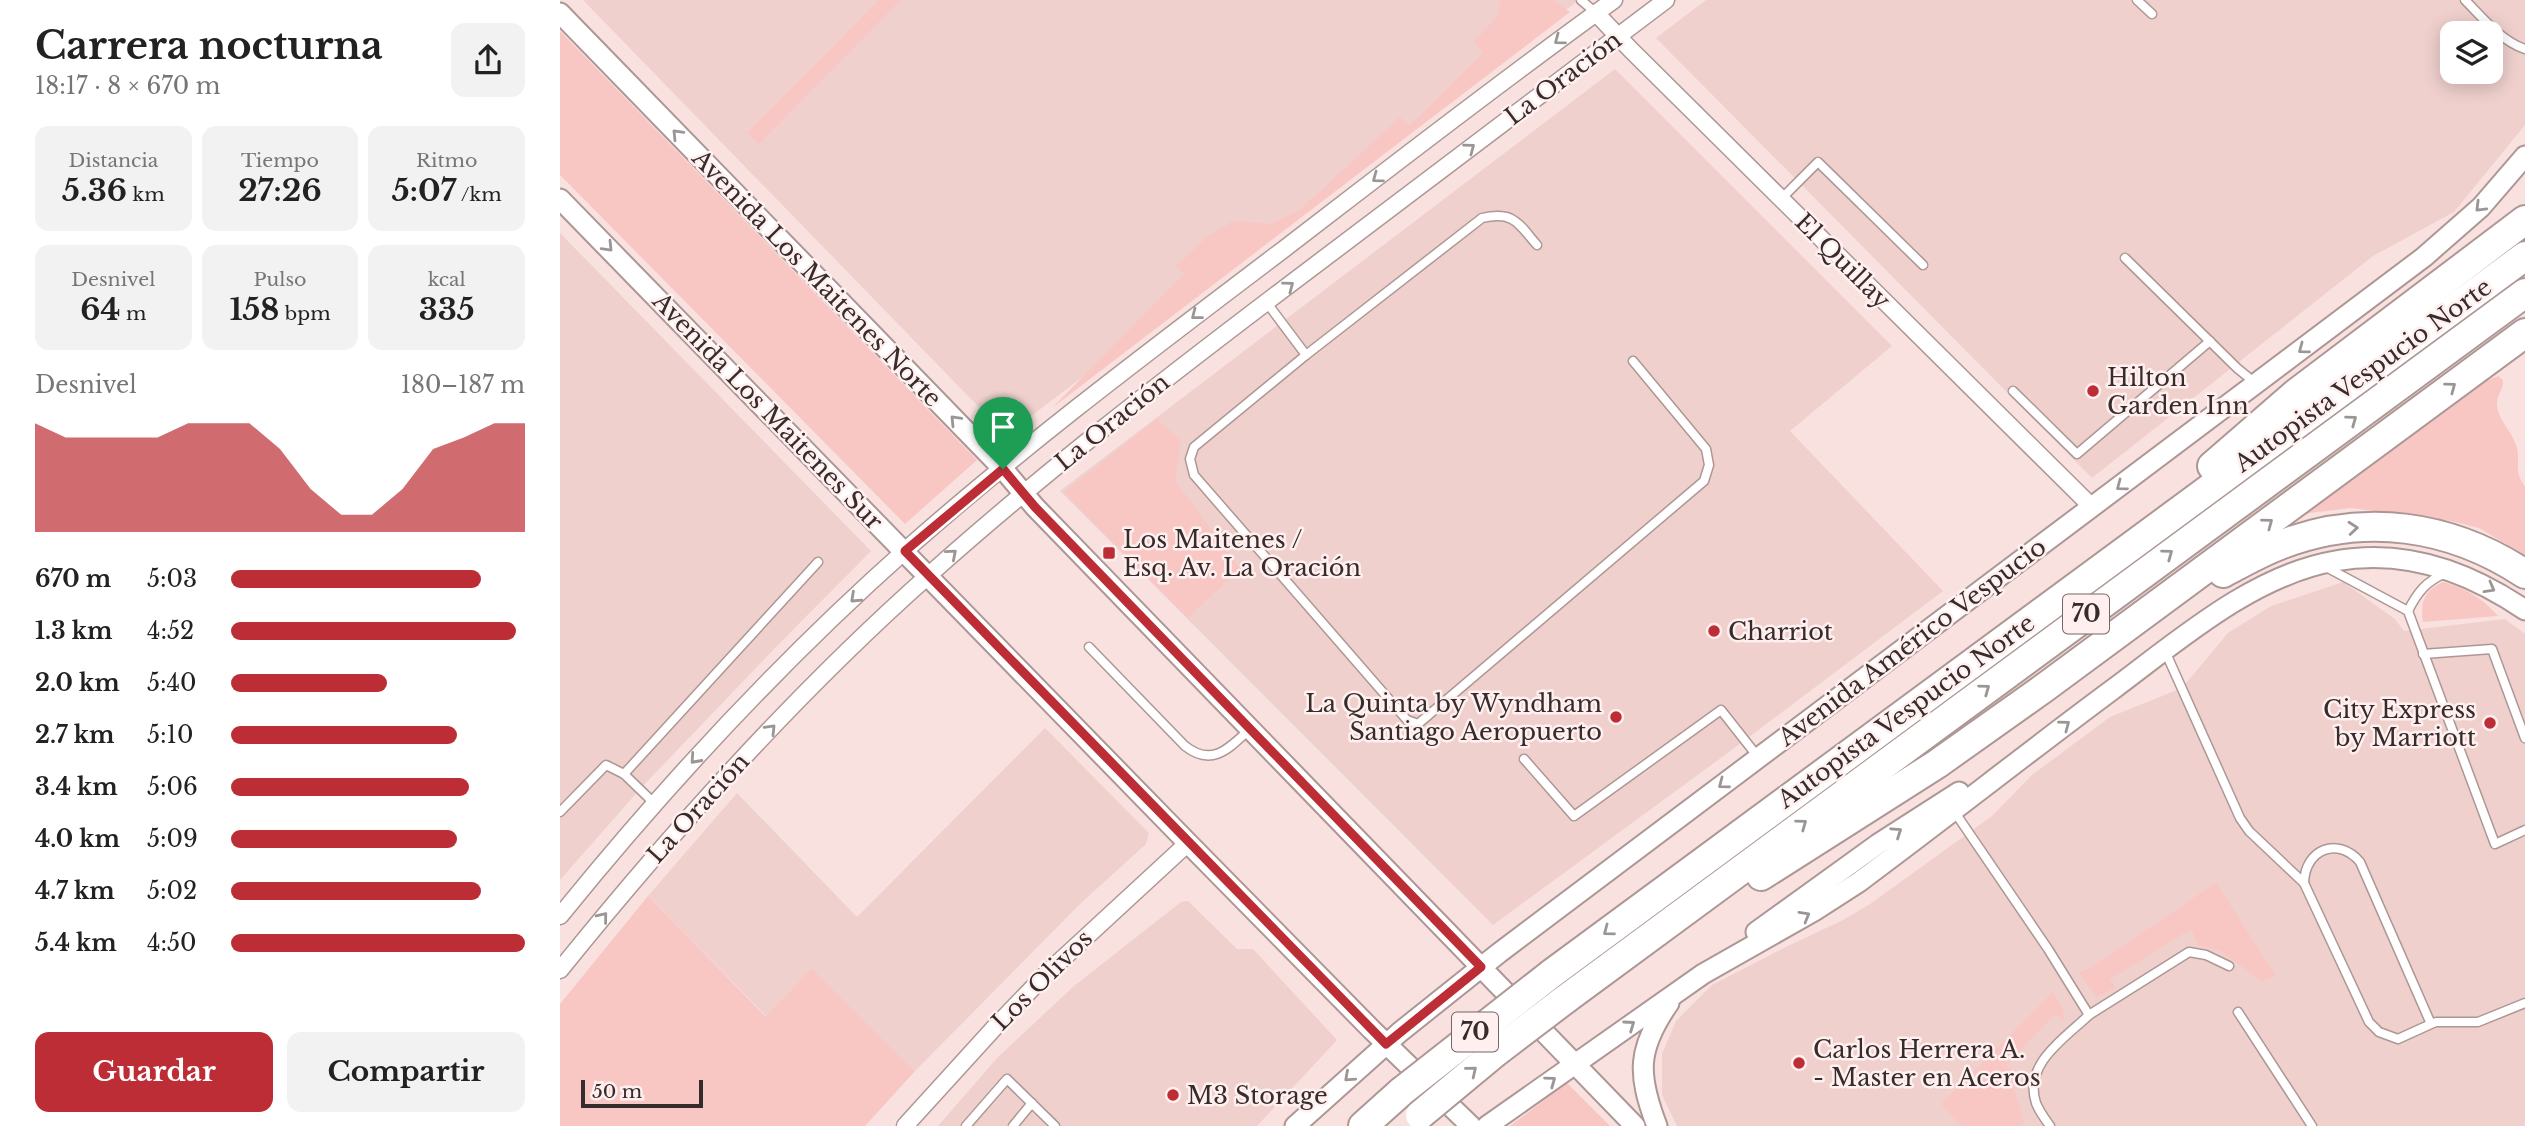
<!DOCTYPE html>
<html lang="es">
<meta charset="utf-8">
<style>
body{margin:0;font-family:"Libre Baskerville",serif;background:#f2f2f2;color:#222;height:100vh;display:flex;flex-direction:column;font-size:26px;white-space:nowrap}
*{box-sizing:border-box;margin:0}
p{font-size:23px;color:#767676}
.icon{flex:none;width:38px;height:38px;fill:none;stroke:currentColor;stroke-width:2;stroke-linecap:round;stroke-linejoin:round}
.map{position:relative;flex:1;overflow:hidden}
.details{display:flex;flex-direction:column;background:#fff;width:560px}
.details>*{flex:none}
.buttons{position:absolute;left:1880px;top:21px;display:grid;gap:14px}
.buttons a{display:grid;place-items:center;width:63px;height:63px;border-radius:14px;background:#fff;box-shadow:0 4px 18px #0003;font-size:35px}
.scale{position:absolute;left:21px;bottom:18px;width:122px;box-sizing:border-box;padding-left:7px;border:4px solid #352c2b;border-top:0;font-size:19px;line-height:24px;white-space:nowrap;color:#352c2b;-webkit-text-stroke:5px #fff0ef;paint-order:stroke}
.pin{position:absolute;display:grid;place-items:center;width:60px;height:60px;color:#fff;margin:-72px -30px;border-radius:50% 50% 50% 0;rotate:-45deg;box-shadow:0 0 7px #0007}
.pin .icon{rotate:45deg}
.round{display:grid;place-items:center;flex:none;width:74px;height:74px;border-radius:14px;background:#f2f2f2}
.summary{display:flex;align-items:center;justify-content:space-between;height:119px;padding:0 35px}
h1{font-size:38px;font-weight:800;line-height:52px}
.metrics{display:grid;grid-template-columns:repeat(3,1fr);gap:10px;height:119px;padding:7px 35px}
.metrics div{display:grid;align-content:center;border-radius:14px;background:#f2f2f2;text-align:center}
.metrics b{font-size:30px;font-weight:800}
.metrics small{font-size:19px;font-weight:400}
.metrics p{font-size:19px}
.chart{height:196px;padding:14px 35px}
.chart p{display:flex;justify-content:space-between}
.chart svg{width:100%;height:126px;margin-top:7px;fill:#bd2d35;opacity:.7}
.action{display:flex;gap:14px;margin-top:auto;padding:14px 35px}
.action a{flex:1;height:80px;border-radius:14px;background:#bd2d35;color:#fff;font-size:28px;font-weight:800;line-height:80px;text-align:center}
.action a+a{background:#f2f2f2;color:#222}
ul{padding:0 35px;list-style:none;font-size:23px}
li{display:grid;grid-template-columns:112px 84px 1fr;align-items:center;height:52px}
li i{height:18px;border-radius:9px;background:#bd2d35}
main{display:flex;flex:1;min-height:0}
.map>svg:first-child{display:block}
.built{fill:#efd0cd;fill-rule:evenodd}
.green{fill:#f8c7c3}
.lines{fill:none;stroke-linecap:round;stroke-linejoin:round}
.service-casing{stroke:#ad9795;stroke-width:11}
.minor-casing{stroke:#ad9795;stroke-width:19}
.tertiary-casing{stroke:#ad9795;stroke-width:23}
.motorway-casing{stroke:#ad9795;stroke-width:32}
.service{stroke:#fff;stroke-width:8}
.minor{stroke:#fff;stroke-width:16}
.tertiary{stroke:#fff;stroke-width:19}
.motorway{stroke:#fff;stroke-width:28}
.motorway-bridge-casing{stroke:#ad9795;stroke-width:32;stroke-linecap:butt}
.motorway-bridge{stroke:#fff;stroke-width:28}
.oneway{stroke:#9a9695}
.route-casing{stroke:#fff;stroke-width:14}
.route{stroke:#bd2d35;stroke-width:9}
.poi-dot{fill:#bd2d35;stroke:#fff0ef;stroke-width:2.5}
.labels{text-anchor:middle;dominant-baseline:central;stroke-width:5;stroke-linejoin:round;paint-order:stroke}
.shield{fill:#fff0ef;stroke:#726766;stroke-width:2}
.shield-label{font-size:23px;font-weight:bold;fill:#352c2b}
.street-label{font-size:24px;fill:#352c2b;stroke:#fff0ef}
.poi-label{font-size:24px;fill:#352c2b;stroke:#fff0ef;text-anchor:start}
</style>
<main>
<section class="details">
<div class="summary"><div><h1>Carrera nocturna</h1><p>18:17 · 8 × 670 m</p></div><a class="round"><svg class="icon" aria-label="share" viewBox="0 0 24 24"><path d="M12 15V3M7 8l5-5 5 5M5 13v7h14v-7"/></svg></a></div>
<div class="metrics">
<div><p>Distancia</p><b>5.36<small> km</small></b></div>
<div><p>Tiempo</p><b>27:26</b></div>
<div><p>Ritmo</p><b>5:07<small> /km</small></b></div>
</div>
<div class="metrics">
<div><p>Desnivel</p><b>64<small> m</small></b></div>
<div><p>Pulso</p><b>158<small> bpm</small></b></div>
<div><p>kcal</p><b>335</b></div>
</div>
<div class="chart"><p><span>Desnivel</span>180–187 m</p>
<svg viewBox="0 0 160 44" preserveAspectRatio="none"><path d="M0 44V6L10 11L20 11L30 11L40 11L50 6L60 6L70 6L80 15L90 29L100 38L110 38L120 29L130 15L140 11L150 6L160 6V44z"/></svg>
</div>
<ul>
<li><b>670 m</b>5:03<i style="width:85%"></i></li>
<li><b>1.3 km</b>4:52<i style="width:97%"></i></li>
<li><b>2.0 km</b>5:40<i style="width:53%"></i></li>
<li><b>2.7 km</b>5:10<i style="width:77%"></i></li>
<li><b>3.4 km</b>5:06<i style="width:81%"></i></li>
<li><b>4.0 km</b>5:09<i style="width:77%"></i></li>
<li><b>4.7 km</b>5:02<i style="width:85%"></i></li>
<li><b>5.4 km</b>4:50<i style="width:100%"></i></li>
</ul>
<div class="action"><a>Guardar</a><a>Compartir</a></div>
</section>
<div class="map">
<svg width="1965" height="1126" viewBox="0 0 1965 1126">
<rect width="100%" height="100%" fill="#f9e1df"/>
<g class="built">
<path d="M23 0H1019L446 435Z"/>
<path d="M1146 0H1965V125L1894 212 1813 256 1532 478 1096 38ZM1892 33H1930V72H1892Z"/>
<path d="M1055 69 1332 346 1230 431 1383 591 1173 749 933 925 500 491Z"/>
<path d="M0 233 311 551 216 647 80 789 0 880Z"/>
<path d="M1783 582 1835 619 1844 631 1945 619 1965 634V1126H1117L1102 1095V1054L1116 1021 1152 985 1228 946 1283 920 1310 904 1432 816 1472 775 1550 717 1622 688 1668 633 1711 606Z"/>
<path d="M485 728 589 833 586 844 521 903 355 1071 252 968 207 1017 88 896 177 793 297 917Z"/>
<path d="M628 901 677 949H693L777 1040 697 1126H378L438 1057 514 986 621 902Z"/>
</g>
<g class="green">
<path d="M319 0H341L199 144 187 133Z"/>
<path d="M941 0H992L1010 12 492 408 624 274 616 266 648 236 673 221 711 224 741 209 840 117 849 126 923 53 914 42 938 15Z"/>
<path d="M0 31 417 460 345 524 0 175Z"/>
<path d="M1938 376 1943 380C1944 389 1936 396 1937 405 1938 420 1952 431 1956 445 1962 461 1952 470 1965 486V555L1919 528 1891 521 1791 508 1750 513 1739 517 1928 380Z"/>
<path d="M597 419 621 441 615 481 680 568 628 618 504 492Z"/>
<path d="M1883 582C1907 589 1922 598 1938 616L1863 622C1860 602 1864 591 1883 582Z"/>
<path d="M1656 883 1716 976 1702 981 1660 951 1638 945 1631 929 1549 980 1556 988 1537 997 1519 973 1531 967Z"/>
<path d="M88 896 206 1017 252 968 355 1071 305 1126H0V1004Z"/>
<path d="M1493 992 1503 1010 1504 1022 1495 1014 1446 1066 1458 1072 1452 1082 1464 1122 1459 1126H1402L1381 1104Z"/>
<path d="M1007 1083 1050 1126H950Z"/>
</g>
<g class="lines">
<defs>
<g id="service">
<path d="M1021 0 1036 13"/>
<path d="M1577 0 1592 14"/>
<path d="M1905 0C1923 18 1941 41 1965 49"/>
<path d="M1221 199 1258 162 1363 265"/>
<path d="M1565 258 1677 368 1694 382"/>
<path d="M707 303 746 355 634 447 630 459 634 475 847 720 858 724 1144 481 1149 465 1146 449 1073 361"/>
<path d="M746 355 922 218C954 211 958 223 977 245"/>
<path d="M1453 391 1517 454 1650 341"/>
<path d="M1766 567 1848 611 1935 844 1965 830"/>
<path d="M1848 611C1857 593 1866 581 1886 573"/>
<path d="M529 647 625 746C653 768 670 747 690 729"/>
<path d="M1605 651 1680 818 1689 831 1744 883"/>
<path d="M1863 654 1932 649 1965 738"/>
<path d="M964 759 1014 816 1161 710 1198 757"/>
<path d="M64 774 258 562"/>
<path d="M1394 811 1488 949 1529 1015C1505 1038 1463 1064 1476 1103 1479 1111 1485 1119 1490 1126"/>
<path d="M0 812 46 765 64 774 95 804"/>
<path d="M1678 1012 1752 1126"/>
<path d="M1529 1015 1629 952 1646 955 1669 966"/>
<path d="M1871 1024 1800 862C1778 836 1745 849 1744 883L1809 1022 1819 1032 1838 1039 1871 1024 1876 1022H1918L1965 1003"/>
<path d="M406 1126 447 1079 495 1126"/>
<path d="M453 1126 472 1103"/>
</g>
<g id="minor">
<path d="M1036 13 1071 50 1532 507"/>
<path d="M0 916C106 785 222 660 348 548 469 441 599 344 728 246 836 163 943 80 1054 0"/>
<path d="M0 970C113 830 234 695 369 575 482 474 601 382 721 291 849 194 978 98 1106 0"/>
<path d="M345 1126 435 1027 486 974 628 843"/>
</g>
<g id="tertiary">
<path d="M0 13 443 469 475 507 1075 1126"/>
<path d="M0 199 628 843 812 1030 911 1126"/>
<path d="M1196 932 1318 844 1399 792"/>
<path d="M735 1126 840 1032 939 953 1864 257 1921 207 1965 156"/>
<path d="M927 1126 1143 974 1254 911 1299 882C1384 819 1467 753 1552 690 1618 641 1693 575 1775 561 1845 548 1908 571 1965 610"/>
<path d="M1097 1126C1077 1074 1077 1049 1109 1003"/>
</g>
<g id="motorway">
<path d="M1652 466 1735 394 1965 220"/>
<path d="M1663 573C1682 563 1701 552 1720 545 1804 512 1891 525 1965 574"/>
<path d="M1201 876 1377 764 1484 688 1965 333"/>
<path d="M991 974 1965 256"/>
<path d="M1007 998 1965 293"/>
<path d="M803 1126 842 1091"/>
</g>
</defs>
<use href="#service" class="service-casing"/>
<use href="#minor" class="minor-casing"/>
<use href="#tertiary" class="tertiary-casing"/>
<use href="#motorway" class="motorway-casing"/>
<use href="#service" class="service"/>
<use href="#minor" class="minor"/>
<use href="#tertiary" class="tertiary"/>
<use href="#motorway" class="motorway"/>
<defs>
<g id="motorway-bridge">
<path d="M842 1091 991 974"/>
<path d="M860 1115 936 1052 1007 998"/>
</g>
</defs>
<use href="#motorway-bridge" class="motorway-bridge-casing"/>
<use href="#motorway-bridge" class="motorway-bridge"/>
</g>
<defs><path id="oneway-chevron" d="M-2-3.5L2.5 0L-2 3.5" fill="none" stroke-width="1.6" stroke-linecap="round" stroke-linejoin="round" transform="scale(1.75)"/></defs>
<g class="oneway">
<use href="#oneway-chevron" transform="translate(999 40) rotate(143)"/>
<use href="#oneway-chevron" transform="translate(117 134) rotate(-134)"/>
<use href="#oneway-chevron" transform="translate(910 148) rotate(-37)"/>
<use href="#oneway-chevron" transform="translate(817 178) rotate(143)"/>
<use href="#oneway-chevron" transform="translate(1920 207) rotate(135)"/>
<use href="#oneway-chevron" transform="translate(48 247) rotate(46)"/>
<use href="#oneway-chevron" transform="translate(729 286) rotate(-37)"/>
<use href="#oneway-chevron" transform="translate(636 315) rotate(142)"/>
<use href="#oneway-chevron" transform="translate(1743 349) rotate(143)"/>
<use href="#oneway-chevron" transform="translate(1891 387) rotate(-37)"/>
<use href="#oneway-chevron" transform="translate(395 420) rotate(-134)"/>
<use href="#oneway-chevron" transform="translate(1792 420) rotate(-36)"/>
<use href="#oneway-chevron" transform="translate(1561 486) rotate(143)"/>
<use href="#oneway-chevron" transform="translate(1708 523) rotate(-37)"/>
<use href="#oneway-chevron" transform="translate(1793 528) rotate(-5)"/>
<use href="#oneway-chevron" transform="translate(392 554) rotate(-41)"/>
<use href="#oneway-chevron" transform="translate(1608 554) rotate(-36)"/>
<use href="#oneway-chevron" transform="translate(1930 588) rotate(29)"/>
<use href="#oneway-chevron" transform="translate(295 598) rotate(137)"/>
<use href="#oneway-chevron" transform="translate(1425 689) rotate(-36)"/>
<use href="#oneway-chevron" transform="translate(1505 725) rotate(-37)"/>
<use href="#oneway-chevron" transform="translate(211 729) rotate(-46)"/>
<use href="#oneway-chevron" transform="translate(135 759) rotate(132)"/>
<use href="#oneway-chevron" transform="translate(1163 784) rotate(143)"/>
<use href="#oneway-chevron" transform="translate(1242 824) rotate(-36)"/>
<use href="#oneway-chevron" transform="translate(1337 832) rotate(-34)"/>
<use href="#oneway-chevron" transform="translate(1245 916) rotate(-30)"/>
<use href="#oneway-chevron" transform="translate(43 917) rotate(-51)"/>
<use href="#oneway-chevron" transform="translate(1048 931) rotate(143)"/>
<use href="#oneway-chevron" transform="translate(1070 1025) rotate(-35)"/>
<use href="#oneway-chevron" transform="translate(912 1071) rotate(-39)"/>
<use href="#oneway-chevron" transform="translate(789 1077) rotate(138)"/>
<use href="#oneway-chevron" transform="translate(991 1081) rotate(-36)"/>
</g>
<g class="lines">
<defs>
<path id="route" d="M443 469 475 507 921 967 826 1044 345 551Z"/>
</defs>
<use href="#route" class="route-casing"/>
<use href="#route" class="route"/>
</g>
<g class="poi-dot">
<circle cx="1533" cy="391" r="7"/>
<rect x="542" y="546" width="14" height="14" rx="3.5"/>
<circle cx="1154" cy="631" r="7"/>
<circle cx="1056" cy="717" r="7"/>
<circle cx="1930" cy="723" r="7"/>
<circle cx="1239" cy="1063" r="7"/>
<circle cx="613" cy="1095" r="7"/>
</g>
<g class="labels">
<g class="shield">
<rect x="1503" y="594.5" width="46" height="39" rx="5"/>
<rect x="892" y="1012.5" width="46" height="39" rx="5"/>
</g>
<g class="shield-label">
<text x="1526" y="614">70</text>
<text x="915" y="1032">70</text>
</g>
<g class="street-label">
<text transform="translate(1003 78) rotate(-37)">La Oración</text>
<text transform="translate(1283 261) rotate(45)">El Quillay</text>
<text transform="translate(257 278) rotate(46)">Avenida Los Maitenes Norte</text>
<text transform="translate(1803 375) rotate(-36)">Autopista Vespucio Norte</text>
<text transform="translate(208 411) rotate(46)">Avenida Los Maitenes Sur</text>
<text transform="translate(552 422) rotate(-39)">La Oración</text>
<text transform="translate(1352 642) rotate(-37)">Avenida Américo Vespucio</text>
<text transform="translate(1346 711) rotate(-36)">Autopista Vespucio Norte</text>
<text transform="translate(138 808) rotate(-48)">La Oración</text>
<text transform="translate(482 980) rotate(-45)">Los Olivos</text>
</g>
<g class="poi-label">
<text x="1547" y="377">Hilton<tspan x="1547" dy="28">Garden Inn</tspan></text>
<text x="563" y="539">Los Maitenes /<tspan x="563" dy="28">Esq. Av. La Oración</tspan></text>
<text x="1168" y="631">Charriot</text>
<text x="1042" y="703" text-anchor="end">La Quinta by Wyndham<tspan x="1042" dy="28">Santiago Aeropuerto</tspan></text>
<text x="1916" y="709" text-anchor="end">City Express<tspan x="1916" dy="28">by Marriott</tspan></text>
<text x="1253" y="1049">Carlos Herrera A.<tspan x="1253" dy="28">- Master en Aceros</tspan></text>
<text x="627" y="1095">M3 Storage</text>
</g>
</g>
</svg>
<div class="buttons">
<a><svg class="icon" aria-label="layers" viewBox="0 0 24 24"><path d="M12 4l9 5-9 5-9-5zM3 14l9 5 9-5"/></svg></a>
</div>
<div class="scale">50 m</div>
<div class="pin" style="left:443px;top:469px;background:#1e9e55"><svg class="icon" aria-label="arrive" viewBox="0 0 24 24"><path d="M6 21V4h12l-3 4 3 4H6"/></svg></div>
</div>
</main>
